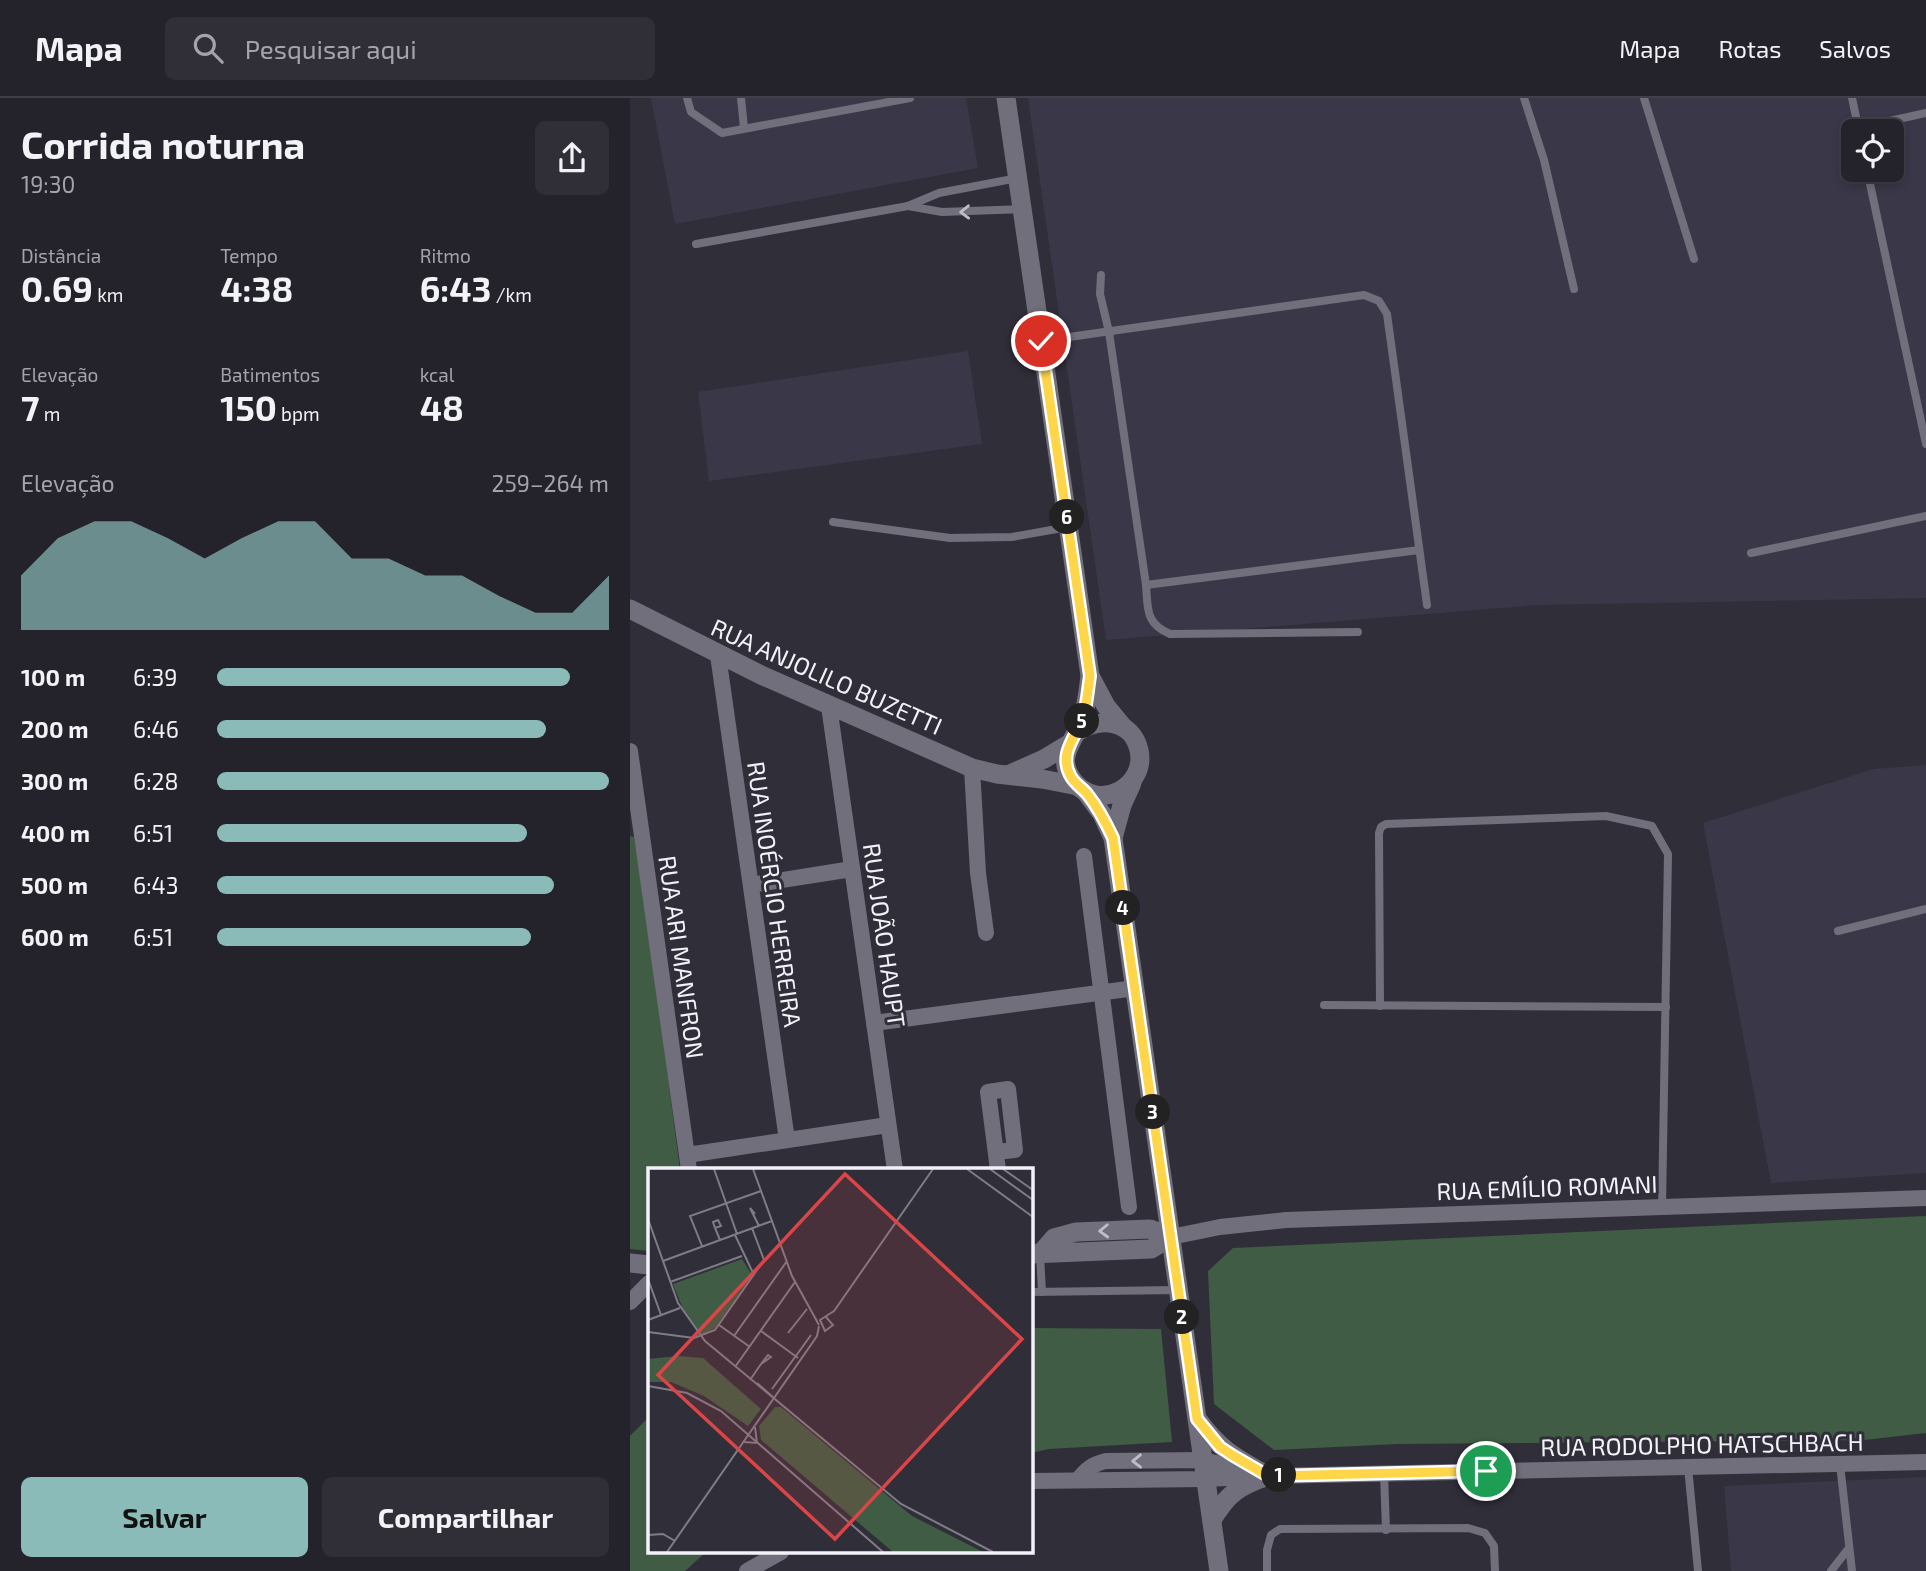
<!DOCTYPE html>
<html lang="pt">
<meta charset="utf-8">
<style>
body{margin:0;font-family:"Exo 2",sans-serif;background:#302f37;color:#f1f3f6;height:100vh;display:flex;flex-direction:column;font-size:26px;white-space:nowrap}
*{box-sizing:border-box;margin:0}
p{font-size:23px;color:#a3a4a9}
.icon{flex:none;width:38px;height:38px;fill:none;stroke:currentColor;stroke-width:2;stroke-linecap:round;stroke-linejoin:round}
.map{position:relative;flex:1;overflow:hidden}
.details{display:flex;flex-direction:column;background:#24222b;width:630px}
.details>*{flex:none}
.controls{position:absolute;left:1211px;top:21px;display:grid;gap:14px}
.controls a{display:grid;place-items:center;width:63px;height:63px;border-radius:10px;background:#24222b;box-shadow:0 4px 10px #0003,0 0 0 2px #413f47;font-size:35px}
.pin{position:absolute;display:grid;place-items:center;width:60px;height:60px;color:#fff;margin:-30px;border:4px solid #fff;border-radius:50%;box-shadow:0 2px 7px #0007}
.km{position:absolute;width:35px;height:35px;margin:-18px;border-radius:50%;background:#222;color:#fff;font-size:19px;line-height:35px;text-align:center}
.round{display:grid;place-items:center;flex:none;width:74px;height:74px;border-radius:10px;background:#302f37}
.overview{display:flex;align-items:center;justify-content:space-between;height:119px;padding:0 21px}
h1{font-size:38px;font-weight:700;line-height:52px}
.stats{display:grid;grid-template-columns:repeat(3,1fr);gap:10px;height:119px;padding:7px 21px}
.stats div{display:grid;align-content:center}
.stats b{font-size:35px;font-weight:700}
.stats small{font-size:19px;font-weight:400}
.stats p{font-size:19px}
.chart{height:196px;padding:14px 21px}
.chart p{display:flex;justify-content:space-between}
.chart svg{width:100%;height:126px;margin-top:7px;fill:#8bbbb9;opacity:.7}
.button{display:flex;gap:14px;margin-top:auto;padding:14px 21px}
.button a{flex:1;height:80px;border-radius:10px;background:#8bbbb9;color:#111;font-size:28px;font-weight:700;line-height:80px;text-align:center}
.button a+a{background:#302f37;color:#f1f3f6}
ul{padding:0 21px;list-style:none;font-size:23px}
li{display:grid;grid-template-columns:112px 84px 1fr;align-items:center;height:52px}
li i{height:18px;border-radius:9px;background:#8bbbb9}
header{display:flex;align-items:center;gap:42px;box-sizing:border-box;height:98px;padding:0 35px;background:#24222b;border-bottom:2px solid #413f47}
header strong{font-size:33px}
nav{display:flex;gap:38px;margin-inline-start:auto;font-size:24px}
.search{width:490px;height:63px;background:#302f37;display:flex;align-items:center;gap:18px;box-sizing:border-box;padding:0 24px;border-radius:10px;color:#a3a4a9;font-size:26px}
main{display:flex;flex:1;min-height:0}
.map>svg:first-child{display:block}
.built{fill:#3a3748;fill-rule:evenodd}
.green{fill:#405c44}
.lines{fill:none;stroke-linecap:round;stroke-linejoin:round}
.service{stroke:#716f7b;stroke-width:8}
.minor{stroke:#716f7b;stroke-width:16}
.tertiary{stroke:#716f7b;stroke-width:19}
.secondary{stroke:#716f7b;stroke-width:19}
.oneway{stroke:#bfbec7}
.route-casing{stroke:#fff;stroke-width:14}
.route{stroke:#ffd54a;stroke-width:9}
.labels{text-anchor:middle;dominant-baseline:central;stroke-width:6;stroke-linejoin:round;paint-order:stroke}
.street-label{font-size:24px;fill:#f3f2f9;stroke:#302e39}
.inset-road{fill:none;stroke:#7e7c86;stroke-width:2}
.view{fill:#da4647;fill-opacity:0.15;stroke:#da4647;stroke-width:3.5}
.inset-edge{fill:none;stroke:#f3f2f9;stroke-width:3.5}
</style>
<header>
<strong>Mapa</strong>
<div class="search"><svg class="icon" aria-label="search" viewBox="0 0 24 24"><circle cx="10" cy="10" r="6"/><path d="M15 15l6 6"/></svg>Pesquisar aqui</div>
<nav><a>Mapa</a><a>Rotas</a><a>Salvos</a></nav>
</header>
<main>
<section class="details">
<div class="overview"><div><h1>Corrida noturna</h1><p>19:30</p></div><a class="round"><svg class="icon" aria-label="share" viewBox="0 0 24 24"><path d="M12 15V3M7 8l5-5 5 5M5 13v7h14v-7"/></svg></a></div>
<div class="stats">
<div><p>Distância</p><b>0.69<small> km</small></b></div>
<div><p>Tempo</p><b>4:38</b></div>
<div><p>Ritmo</p><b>6:43<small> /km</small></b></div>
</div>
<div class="stats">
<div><p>Elevação</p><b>7<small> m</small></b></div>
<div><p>Batimentos</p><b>150<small> bpm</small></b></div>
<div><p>kcal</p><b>48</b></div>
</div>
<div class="chart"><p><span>Elevação</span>259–264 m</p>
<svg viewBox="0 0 160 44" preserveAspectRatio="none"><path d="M0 44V25L10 12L20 6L30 6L40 12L50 19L60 12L70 6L80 6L90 19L100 19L110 25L120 25L130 32L140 38L150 38L160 25V44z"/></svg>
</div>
<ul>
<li><b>100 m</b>6:39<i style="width:90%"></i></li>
<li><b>200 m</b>6:46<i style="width:84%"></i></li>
<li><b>300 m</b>6:28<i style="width:100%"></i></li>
<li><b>400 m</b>6:51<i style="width:79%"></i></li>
<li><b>500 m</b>6:43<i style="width:86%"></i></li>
<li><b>600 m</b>6:51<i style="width:80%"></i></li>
</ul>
<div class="button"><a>Salvar</a><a>Compartilhar</a></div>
</section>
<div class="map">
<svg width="1296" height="1473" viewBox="0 0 1296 1473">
<rect width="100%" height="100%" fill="#302e39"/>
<g class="built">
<path d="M21 0H336L348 70 45 126Z"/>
<path d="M398 0H1296V500L907 507 476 542ZM1223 33H1262V72H1223Z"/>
<path d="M338 253 352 346 79 383 68 294Z"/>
<path d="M1296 667V1075L1141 1085 1073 725 1244 671Z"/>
<path d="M1296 1379V1473H1101L1094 1388Z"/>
</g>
<g class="green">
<path d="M0 738 4 739 16 812 50 1072H19V1153L0 1151Z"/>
<path d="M1296 1118V1335L1234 1342 767 1346 644 1352 584 1306 578 1173 603 1150Z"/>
<path d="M401 1230 531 1231 542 1344 419 1351 401 1355Z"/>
<path d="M19 1319V1454H76L55 1473H0V1338Z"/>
</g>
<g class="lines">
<g class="service">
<path d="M57 0 61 14 92 35 280 0"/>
<path d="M111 0 114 30"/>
<path d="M894 0 914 62 944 191"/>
<path d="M1014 0 1064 161"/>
<path d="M1222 0 1229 33"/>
<path d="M1228 30 1296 15"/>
<path d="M1237 72 1296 346"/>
<path d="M278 108 312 114 392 111"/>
<path d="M66 146 278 108 309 95 388 80"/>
<path d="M471 177 470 196 479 234 516 487 789 452"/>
<path d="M411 243 734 197 749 203 757 216 797 507"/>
<path d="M203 424 320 440 382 439 438 429"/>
<path d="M1121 455 1296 418"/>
<path d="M516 487C518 511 515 525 540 536L728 534"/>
<path d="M1208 833 1296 811"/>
<path d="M694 907 1036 909"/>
<path d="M750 908 749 735 751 729 756 726 976 718 1022 728 1038 756 1032 1110"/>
<path d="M410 1156 412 1194"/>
<path d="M401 1194 548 1192"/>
<path d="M1210 1366 1222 1473"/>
<path d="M1058 1369 1068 1473"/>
<path d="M754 1375 756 1432"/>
<path d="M637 1473V1452L641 1437 650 1431 838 1430 855 1435 864 1448 865 1473"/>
<path d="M1201 1473 1219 1450"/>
</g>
<g class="minor">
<path d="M88 557 157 1042"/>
<path d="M199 608 265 1072"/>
<path d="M0 653 59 1072"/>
<path d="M342 670 348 775 356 835"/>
<path d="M454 758 499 1109"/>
<path d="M121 787 222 771"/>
<path d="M244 925 505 890"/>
<path d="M366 1054 385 1052 378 991 358 994 368 1072"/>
<path d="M57 1057 258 1027"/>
<path d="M541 1139 590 1129 656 1122 1296 1100"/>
<path d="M0 1204 19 1185"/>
<path d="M448 1382C456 1371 463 1366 476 1363L573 1362 622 1374"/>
<path d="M401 1383 576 1381 638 1378 1296 1364"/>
<path d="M117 1473 151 1454"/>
</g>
<g class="tertiary">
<path d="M401 1156 521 1151 541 1139"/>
<path d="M410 1156 424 1140 446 1134 520 1131 541 1139"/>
<path d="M0 1165 19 1167"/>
</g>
<g class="secondary">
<path d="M376 0 460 578C458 593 457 607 452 621 445 644 423 659 445 685 470 714 517 688 509 652 502 622 471 619 449 633"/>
<path d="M0 511 131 577 342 670 367 676 412 681 448 688"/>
<path d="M460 578 476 608 494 630"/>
<path d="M380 676 414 661 439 646"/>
<path d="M455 693 472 716 483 740 589 1473"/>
<path d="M483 740 492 707 502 685"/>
<path d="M568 1322C591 1353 605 1359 638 1378"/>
<path d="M582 1422C598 1395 609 1388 638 1378"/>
</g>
</g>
<defs><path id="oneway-chevron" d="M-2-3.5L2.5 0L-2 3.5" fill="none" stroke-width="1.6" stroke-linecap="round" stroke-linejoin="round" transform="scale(1.75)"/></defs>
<g class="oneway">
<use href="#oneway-chevron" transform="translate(335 114) rotate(179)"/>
<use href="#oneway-chevron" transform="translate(474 1133) rotate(178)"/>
<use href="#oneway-chevron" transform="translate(507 1363) rotate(179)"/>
</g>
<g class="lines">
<defs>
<path id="route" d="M411 243 460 578C458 591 457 604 454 616 448 637 428 654 440 677 444 686 453 690 458 697 469 711 476 725 483 740L567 1321 590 1349 602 1357 638 1378 856 1373"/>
</defs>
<use href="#route" class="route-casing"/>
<use href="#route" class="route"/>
</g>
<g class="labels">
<g class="street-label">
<text transform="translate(197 578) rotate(24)">RUA ANJOLILO BUZETTI</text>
<text transform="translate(145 796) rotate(82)">RUA INOÉRCIO HERREIRA</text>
<text transform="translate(255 837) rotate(82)">RUA JOÃO HAUPT</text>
<text transform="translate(52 859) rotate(82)">RUA ARI MANFRON</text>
<text transform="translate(917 1089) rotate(-2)">RUA EMÍLIO ROMANI</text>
<text transform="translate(1072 1346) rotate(-1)">RUA RODOLPHO HATSCHBACH</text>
</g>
</g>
<g transform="translate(18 1070)">
<rect width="385" height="385" fill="#302e39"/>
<path d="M94 91 104 107 67 160 54 167 35 141 25 116ZM30 188 55 190 113 241 100 258 56 228 23 214H0V191ZM127 239H133L264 348 335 384H245L113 272 111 258Z" fill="#405c44"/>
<path class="inset-road" d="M66 1 89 66M105 1 144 108 171 157M319 1 385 49M342 1 385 32M355 1 385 22M107 46 102 40 111 58M0 51 30 135 57 173 253 336 345 384M67 60 73 58 70 52 65 54 67 60 72 72M87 67 106 107M54 78 42 48 113 23M15 93 124 53M0 111 13 147M22 114 94 88M178 149 185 157 177 163 172 152 186 143 285 1M0 152 32 140M71 157 102 179M113 163 150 190M0 164 46 170 67 162 116 92 104 60M140 165 159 141M86 168 139 93M87 199 147 114M102 212 113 196 120 187 123 189 113 196M109 215 126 230M0 218 39 225 73 243 235 384M124 221 163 167M96 274 109 275 107 259M0 367 15 366 27 373M19 384 169 168 171 158"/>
<path class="view" d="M197 6 374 171 187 371 10 207Z"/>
<rect width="385" height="385" class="inset-edge"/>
</g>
</svg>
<div class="controls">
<a><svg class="icon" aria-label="locate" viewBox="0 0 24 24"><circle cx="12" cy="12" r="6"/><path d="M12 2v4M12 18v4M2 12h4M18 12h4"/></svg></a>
</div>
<div class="pin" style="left:856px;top:1373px;background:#1e9e55"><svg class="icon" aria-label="arrive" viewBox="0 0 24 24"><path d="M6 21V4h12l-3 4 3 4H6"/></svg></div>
<div class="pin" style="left:411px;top:243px;background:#d93025"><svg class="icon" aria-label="check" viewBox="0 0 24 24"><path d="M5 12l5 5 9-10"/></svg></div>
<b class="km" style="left:649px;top:1377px">1</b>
<b class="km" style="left:552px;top:1219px">2</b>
<b class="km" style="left:523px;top:1014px">3</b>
<b class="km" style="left:493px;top:810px">4</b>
<b class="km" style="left:452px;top:623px">5</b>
<b class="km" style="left:437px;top:419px">6</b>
</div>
</main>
